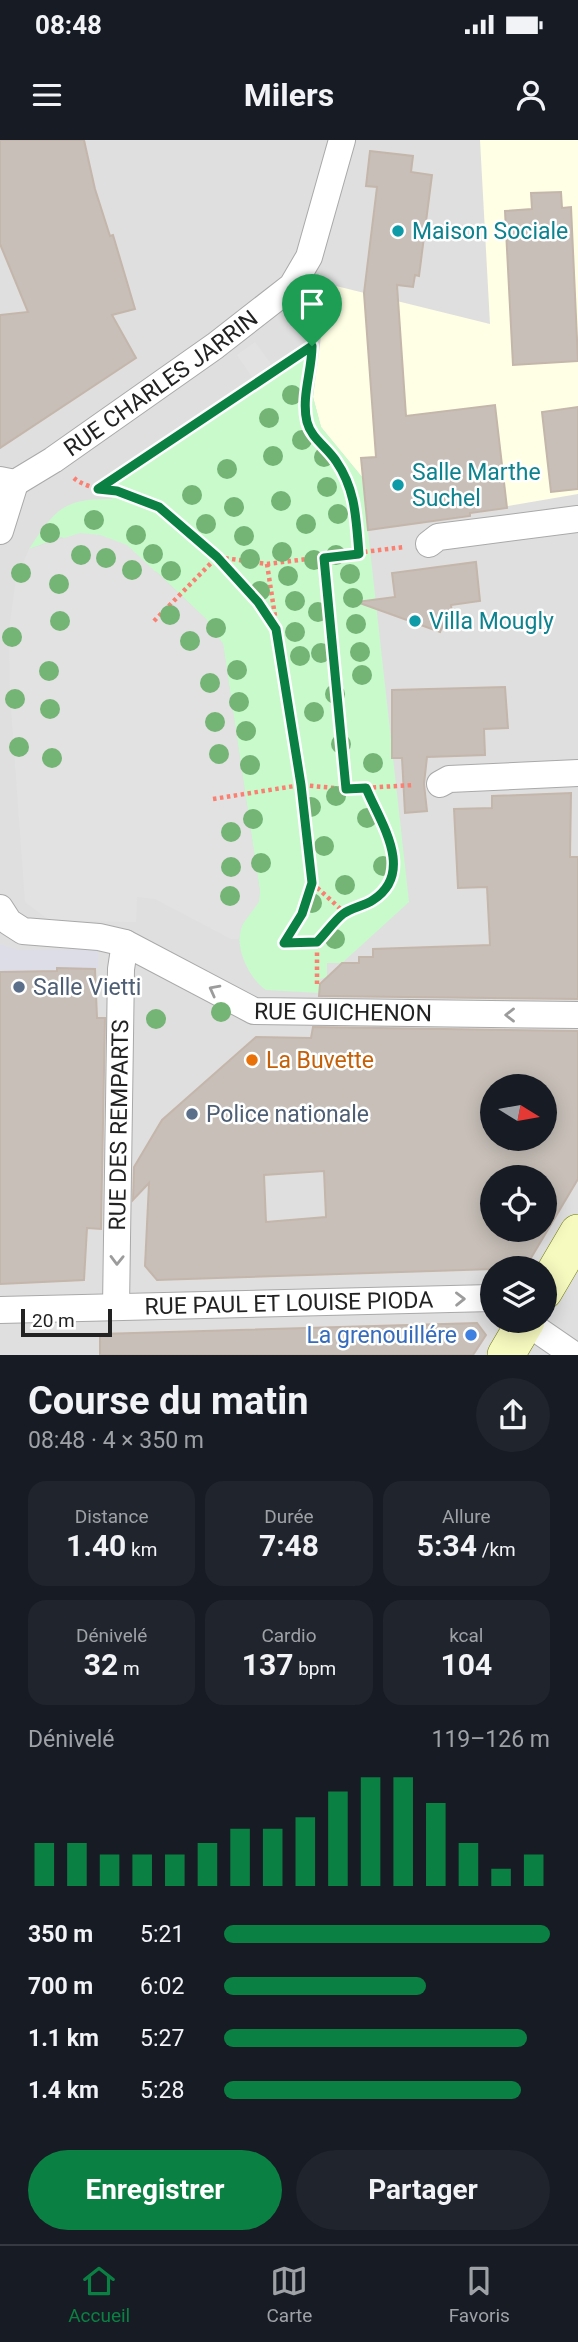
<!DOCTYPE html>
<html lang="fr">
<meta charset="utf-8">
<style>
body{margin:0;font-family:Roboto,sans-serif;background:#20242c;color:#f1f3f6;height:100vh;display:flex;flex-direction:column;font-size:26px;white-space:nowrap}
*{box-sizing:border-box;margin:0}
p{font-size:23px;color:#9ea1a6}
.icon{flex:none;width:38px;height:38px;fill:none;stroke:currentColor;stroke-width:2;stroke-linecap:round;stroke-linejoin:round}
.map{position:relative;height:1215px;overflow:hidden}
.drawer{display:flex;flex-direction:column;background:#171b24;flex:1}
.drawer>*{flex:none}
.needle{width:46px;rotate:101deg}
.tools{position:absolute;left:480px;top:934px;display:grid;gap:14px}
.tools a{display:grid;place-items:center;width:77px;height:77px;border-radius:50%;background:#171b24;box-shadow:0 4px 18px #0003;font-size:35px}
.scale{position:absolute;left:21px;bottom:18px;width:91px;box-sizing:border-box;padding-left:7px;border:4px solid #222;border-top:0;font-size:19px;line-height:24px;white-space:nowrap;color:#222;-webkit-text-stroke:5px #fff;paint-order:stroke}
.pin{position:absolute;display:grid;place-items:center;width:60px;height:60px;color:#fff;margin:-72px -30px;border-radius:50% 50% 50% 0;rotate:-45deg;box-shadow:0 0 7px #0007}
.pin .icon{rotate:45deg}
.round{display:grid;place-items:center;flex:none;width:74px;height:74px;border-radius:37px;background:#20242c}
.summary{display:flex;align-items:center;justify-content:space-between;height:119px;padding:0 28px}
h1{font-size:38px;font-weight:700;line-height:52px}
.figures{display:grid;grid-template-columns:repeat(3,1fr);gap:10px;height:119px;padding:7px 28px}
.figures div{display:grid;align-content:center;border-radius:18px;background:#20242c;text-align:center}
.figures b{font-size:30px;font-weight:700}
.figures small{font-size:19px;font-weight:400}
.figures p{font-size:19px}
.chart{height:196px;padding:14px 28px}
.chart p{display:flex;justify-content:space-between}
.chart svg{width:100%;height:126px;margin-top:7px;stroke:#0b8043;stroke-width:6}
.button{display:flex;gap:14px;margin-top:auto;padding:14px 28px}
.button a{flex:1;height:80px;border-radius:42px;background:#0b8043;color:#fff;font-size:28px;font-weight:700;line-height:80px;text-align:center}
.button a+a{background:#20242c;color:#f1f3f6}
ul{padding:0 28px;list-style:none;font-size:23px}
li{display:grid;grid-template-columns:112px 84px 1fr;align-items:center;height:52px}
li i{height:18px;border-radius:9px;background:#0b8043}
.status{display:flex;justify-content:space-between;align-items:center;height:49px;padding:0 35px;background:#171b24;direction:ltr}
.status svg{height:19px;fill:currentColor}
header{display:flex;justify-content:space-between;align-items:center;height:91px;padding:0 28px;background:#171b24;font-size:32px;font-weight:700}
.tabs{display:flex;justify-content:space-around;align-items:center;height:98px;border-top:2px solid #363941;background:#171b24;font-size:19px;color:#9ea1a6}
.tabs a{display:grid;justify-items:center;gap:4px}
.tabs .selected{color:#0b8043}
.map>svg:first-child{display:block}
.residential{fill:#e0dfdf;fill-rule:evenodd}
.education{fill:#ffffe5}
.park{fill:#c8facc}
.parking{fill:#e2e2e2}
.plaza{fill:#dddde8}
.building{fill:#c7bfb8;stroke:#c4b6ab;stroke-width:2;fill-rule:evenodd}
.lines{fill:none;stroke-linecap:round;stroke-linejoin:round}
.minor-casing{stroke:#a9a9a9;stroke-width:28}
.secondary-casing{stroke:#707d05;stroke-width:38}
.path{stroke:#fa8072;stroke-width:4.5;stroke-dasharray:3.5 3.5;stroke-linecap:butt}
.minor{stroke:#fff;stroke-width:26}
.secondary{stroke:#f7fabf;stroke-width:37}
.tree{fill:#74b475}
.oneway{stroke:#9c9c9c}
.route-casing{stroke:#fff;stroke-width:14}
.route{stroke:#0b8043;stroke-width:9}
.culture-dot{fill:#0f9aa8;stroke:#fff;stroke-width:2.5}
.service-dot{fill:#5c6f8a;stroke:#fff;stroke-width:2.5}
.food-dot{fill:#e8710a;stroke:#fff;stroke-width:2.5}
.shop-dot{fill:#3f7fe0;stroke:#fff;stroke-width:2.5}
.labels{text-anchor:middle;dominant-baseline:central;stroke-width:5;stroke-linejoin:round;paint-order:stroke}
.culture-label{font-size:23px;fill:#0d838f;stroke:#fff;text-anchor:start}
.street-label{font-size:23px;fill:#222;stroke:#fff}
.service-label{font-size:23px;fill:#4e5e75;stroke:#fff;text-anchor:start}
.food-label{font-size:23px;fill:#c56008;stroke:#fff;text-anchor:start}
.shop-label{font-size:23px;fill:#366cbe;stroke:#fff;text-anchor:end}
</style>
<div class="status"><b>08:48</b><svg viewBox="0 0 49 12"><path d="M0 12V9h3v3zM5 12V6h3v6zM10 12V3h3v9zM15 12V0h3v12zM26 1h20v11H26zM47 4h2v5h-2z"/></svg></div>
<header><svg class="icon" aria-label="menu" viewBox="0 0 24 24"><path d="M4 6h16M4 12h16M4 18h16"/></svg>Milers<svg class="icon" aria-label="person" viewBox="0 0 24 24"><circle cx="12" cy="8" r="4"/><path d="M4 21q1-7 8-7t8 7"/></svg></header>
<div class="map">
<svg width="578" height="1215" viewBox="0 0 578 1215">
<rect width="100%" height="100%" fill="#f2efe9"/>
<path class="residential" d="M0 0H578V1215H0ZM492 947H544V999H492ZM492 1038H544V1090H492ZM492 1129H544V1181H492Z"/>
<path class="education" d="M480 0H578V354L368 390 362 337 321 287 313 257 328 144 490 184Z"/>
<path class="park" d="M319 206 313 257 321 287 362 337 409 762 342 823H327V837L320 839V853L266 850C249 839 233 805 242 786 248 773 256 766 260 752L223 504 206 479 157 432 61 397 29 409C55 370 63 358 112 359L116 343Z"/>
<g class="parking">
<path d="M255 202 271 224 252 237 237 215Z"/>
<path d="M80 393 100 395 127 405 206 479 223 504 260 752 259 762 242 785 239 799H231L155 759 137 757 136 782H126L49 780 25 762 10 555 9 489 16 439 29 409Z"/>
</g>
<path class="plaza" d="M0 804 18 810 98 809V828L0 832Z"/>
<g class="building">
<path d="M0 0H84L95 49 110 96 113 95 135 169 112 175 136 218 0 308V175L28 172 0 104Z"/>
<path d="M370 11 413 16 411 32 432 35 419 136 415 135 413 147 397 145 406 276 495 265 507 368 470 373V376L368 390 361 318 376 317 364 153 377 47 366 46Z"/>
<path d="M561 52 562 68 571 67 578 221 513 225 505 71 532 69 531 53Z"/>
<path d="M578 267V349L551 352 542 272Z"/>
<path d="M476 422 480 461 451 465 452 473 448 474 440 492 357 462 395 457 392 433Z"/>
<path d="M505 547 508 588 484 589 485 615 427 617 424 644 427 671 405 673 402 618H392V550Z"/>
<path d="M571 653 570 717H578V859L319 856 320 844 339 826 342 823H359V817H373V809L490 805 487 747 458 748 454 669 492 668V656Z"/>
<path d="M57 828 95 829 97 878H105L101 1089 87 1088 84 1140 0 1144V832L57 831Z"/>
<path d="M313 887 578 891V1039L525 1128 157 1140 145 1126 149 1043 133 1060 134 1027 162 980 256 897 311 898ZM492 947H544V999H492ZM324 1031 326 1077 266 1082 264 1035ZM492 1038H544V1090H492Z"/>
<path d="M477 1183 486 1195 473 1215H100V1194Z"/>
</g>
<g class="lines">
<defs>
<g id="minor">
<path id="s1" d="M0 340 15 343 53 320 215 206 292 146 309 117 342 0"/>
<path d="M0 391 15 343"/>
<path d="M429 404 438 397 578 379"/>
<path d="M440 644 449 639 578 633"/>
<path id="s2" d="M0 768 9 782 23 791 99 797 125 803 254 871 578 875"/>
<path id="s3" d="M116 1167 121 829 125 803"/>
<path id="s4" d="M0 1170 492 1158"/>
<path d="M526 1182 574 1215"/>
</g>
<g id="secondary">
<path d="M544 1151 578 1093"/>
<path d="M506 1215 526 1181"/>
</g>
</defs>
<use href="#minor" class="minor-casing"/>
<use href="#secondary" class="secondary-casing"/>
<g class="path">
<path d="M305 169C321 211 298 243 307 282 311 298 327 307 336 320 356 350 356 380 359 414"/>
<path d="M74 338C89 352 135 353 159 367 200 391 248 446 274 485"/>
<path d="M99 348 312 206"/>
<path d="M324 418 346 649"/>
<path d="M267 424 301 645 312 743 301 774 284 803 317 802"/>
<path d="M154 481 217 417 267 424 404 407"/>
<path d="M213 659 301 645 346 649 414 645"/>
<path d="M312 743 345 773"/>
<path d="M317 844V802L345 773 376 759 392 737 391 703 366 648"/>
</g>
<use href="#minor" class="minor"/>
<use href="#secondary" class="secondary"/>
</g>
<g class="tree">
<circle cx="292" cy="255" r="10"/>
<circle cx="269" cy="278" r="10"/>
<circle cx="302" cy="300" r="10"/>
<circle cx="273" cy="316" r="10"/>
<circle cx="324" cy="317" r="10"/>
<circle cx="227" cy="329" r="10"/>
<circle cx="327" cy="347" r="10"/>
<circle cx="192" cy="355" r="10"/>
<circle cx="281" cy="361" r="10"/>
<circle cx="234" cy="367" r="10"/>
<circle cx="338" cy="374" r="10"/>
<circle cx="94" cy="380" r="10"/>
<circle cx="206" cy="384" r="10"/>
<circle cx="306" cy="384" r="10"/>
<circle cx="50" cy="393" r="10"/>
<circle cx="136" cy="395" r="10"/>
<circle cx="244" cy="396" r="10"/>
<circle cx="282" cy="412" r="10"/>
<circle cx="153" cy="414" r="10"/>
<circle cx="81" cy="415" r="10"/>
<circle cx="336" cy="415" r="10"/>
<circle cx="106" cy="418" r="10"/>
<circle cx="250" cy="419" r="10"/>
<circle cx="314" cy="420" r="10"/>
<circle cx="132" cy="430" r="10"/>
<circle cx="171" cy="431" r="10"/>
<circle cx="21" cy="433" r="10"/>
<circle cx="350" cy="434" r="10"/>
<circle cx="288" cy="436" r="10"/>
<circle cx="59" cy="444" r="10"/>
<circle cx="260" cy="451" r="10"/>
<circle cx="353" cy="458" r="10"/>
<circle cx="295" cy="461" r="10"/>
<circle cx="318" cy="472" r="10"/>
<circle cx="170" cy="475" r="10"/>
<circle cx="60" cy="481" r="10"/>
<circle cx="356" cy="484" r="10"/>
<circle cx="216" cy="488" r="10"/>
<circle cx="295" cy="492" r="10"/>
<circle cx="12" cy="497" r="10"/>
<circle cx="190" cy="501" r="10"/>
<circle cx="360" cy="512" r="10"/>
<circle cx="321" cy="513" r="10"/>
<circle cx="300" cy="516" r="10"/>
<circle cx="237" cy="530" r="10"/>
<circle cx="49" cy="531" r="10"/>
<circle cx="362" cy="535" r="10"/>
<circle cx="210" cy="543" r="10"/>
<circle cx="335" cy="554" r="10"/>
<circle cx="15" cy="559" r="10"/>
<circle cx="239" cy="562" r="10"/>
<circle cx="50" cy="569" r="10"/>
<circle cx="314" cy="572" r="10"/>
<circle cx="215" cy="582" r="10"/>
<circle cx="246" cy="591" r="10"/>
<circle cx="341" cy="604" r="10"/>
<circle cx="19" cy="607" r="10"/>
<circle cx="219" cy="614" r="10"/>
<circle cx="52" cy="618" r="10"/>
<circle cx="373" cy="623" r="10"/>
<circle cx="250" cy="625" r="10"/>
<circle cx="336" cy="656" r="10"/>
<circle cx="311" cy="667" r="10"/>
<circle cx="367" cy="678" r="10"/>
<circle cx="253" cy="679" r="10"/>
<circle cx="231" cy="692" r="10"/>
<circle cx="324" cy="706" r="10"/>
<circle cx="261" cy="723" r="10"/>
<circle cx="383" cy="726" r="10"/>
<circle cx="231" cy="727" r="10"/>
<circle cx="345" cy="745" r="10"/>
<circle cx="230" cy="756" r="10"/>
<circle cx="312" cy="763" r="10"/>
<circle cx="335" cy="799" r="10"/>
<circle cx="221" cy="872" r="10"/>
<circle cx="156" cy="879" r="10"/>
</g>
<defs><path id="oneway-chevron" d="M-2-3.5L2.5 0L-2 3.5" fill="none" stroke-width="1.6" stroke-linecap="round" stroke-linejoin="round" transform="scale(1.75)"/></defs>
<g class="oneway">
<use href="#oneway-chevron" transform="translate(214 850) rotate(-152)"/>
<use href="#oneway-chevron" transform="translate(510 875) rotate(-180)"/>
<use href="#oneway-chevron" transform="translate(117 1120) rotate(91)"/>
<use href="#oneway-chevron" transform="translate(460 1159) rotate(-1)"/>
</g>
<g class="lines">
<defs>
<path id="route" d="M312 206C312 231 301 257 307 282 311 298 327 307 336 321 356 350 356 379 359 414L324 418 346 649 366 648C380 682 416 732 373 760 364 766 351 768 343 774 334 781 326 793 317 802L284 803 302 774 312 743 301 645 276 489 258 462 217 417 159 367 117 351 98 349Z"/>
</defs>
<use href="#route" class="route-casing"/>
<use href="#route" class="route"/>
</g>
<g class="culture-dot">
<circle cx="398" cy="91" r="7"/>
<circle cx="398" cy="345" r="7"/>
<circle cx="415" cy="481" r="7"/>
</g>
<g class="service-dot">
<circle cx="19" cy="847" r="7"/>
<circle cx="192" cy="974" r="7"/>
</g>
<circle class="food-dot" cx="252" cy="920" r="7"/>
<circle class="shop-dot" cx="471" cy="1195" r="7"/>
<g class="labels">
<g class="culture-label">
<text x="412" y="91">Maison Sociale</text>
<text x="412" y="332">Salle Marthe<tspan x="412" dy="26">Suchel</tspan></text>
<text x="429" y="481">Villa Mougly</text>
</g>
<g class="street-label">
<text stroke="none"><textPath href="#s1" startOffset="192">RUE CHARLES JARRIN</textPath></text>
<text stroke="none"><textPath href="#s2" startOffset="371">RUE GUICHENON</textPath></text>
<text stroke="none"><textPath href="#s3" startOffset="182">RUE DES REMPARTS</textPath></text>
<text stroke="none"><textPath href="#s4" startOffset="289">RUE PAUL ET LOUISE PIODA</textPath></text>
</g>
<g class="service-label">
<text x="33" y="847">Salle Vietti</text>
<text x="206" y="974">Police nationale</text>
</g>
<g class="food-label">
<text x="266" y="920">La Buvette</text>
</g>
<g class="shop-label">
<text x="457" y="1195">La grenouillére</text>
</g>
</g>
</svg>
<div class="tools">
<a><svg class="needle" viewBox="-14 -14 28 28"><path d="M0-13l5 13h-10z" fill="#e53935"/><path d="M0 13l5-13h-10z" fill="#9ea1a6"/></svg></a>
<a><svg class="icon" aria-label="locate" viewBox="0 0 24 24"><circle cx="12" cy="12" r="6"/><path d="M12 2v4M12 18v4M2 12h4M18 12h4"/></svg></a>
<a><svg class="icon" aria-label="layers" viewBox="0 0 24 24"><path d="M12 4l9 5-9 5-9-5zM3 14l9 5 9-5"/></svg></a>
</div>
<div class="scale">20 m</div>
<div class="pin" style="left:312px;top:206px;background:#1e9e55"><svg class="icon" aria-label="arrive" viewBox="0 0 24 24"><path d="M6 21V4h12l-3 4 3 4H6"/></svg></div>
</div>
<section class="drawer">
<div class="summary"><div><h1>Course du matin</h1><p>08:48 · 4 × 350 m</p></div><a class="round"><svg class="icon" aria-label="share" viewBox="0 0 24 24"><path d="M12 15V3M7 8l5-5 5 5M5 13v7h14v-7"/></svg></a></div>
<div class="figures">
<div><p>Distance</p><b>1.40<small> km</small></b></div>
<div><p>Durée</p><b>7:48</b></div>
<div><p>Allure</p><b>5:34<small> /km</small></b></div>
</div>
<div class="figures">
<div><p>Dénivelé</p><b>32<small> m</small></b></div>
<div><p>Cardio</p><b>137<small> bpm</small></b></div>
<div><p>kcal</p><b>104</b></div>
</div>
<div class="chart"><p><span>Dénivelé</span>119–126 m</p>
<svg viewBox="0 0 160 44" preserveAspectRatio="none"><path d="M5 44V29M15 44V29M25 44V33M35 44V33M45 44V33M55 44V29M65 44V24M75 44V24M85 44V20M95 44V11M105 44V6M115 44V6M125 44V15M135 44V29M145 44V38M155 44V33"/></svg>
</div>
<ul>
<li><b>350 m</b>5:21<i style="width:100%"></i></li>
<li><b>700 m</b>6:02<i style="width:62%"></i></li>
<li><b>1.1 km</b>5:27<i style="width:93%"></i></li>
<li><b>1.4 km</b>5:28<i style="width:91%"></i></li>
</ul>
<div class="button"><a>Enregistrer</a><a>Partager</a></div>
</section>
<nav class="tabs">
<a class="selected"><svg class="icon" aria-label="home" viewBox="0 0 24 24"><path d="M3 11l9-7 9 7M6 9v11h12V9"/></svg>Accueil</a>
<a><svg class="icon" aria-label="map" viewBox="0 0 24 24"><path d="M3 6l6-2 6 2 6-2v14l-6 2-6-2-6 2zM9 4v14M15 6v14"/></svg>Carte</a>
<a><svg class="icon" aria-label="saved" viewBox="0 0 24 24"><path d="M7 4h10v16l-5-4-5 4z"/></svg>Favoris</a>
</nav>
